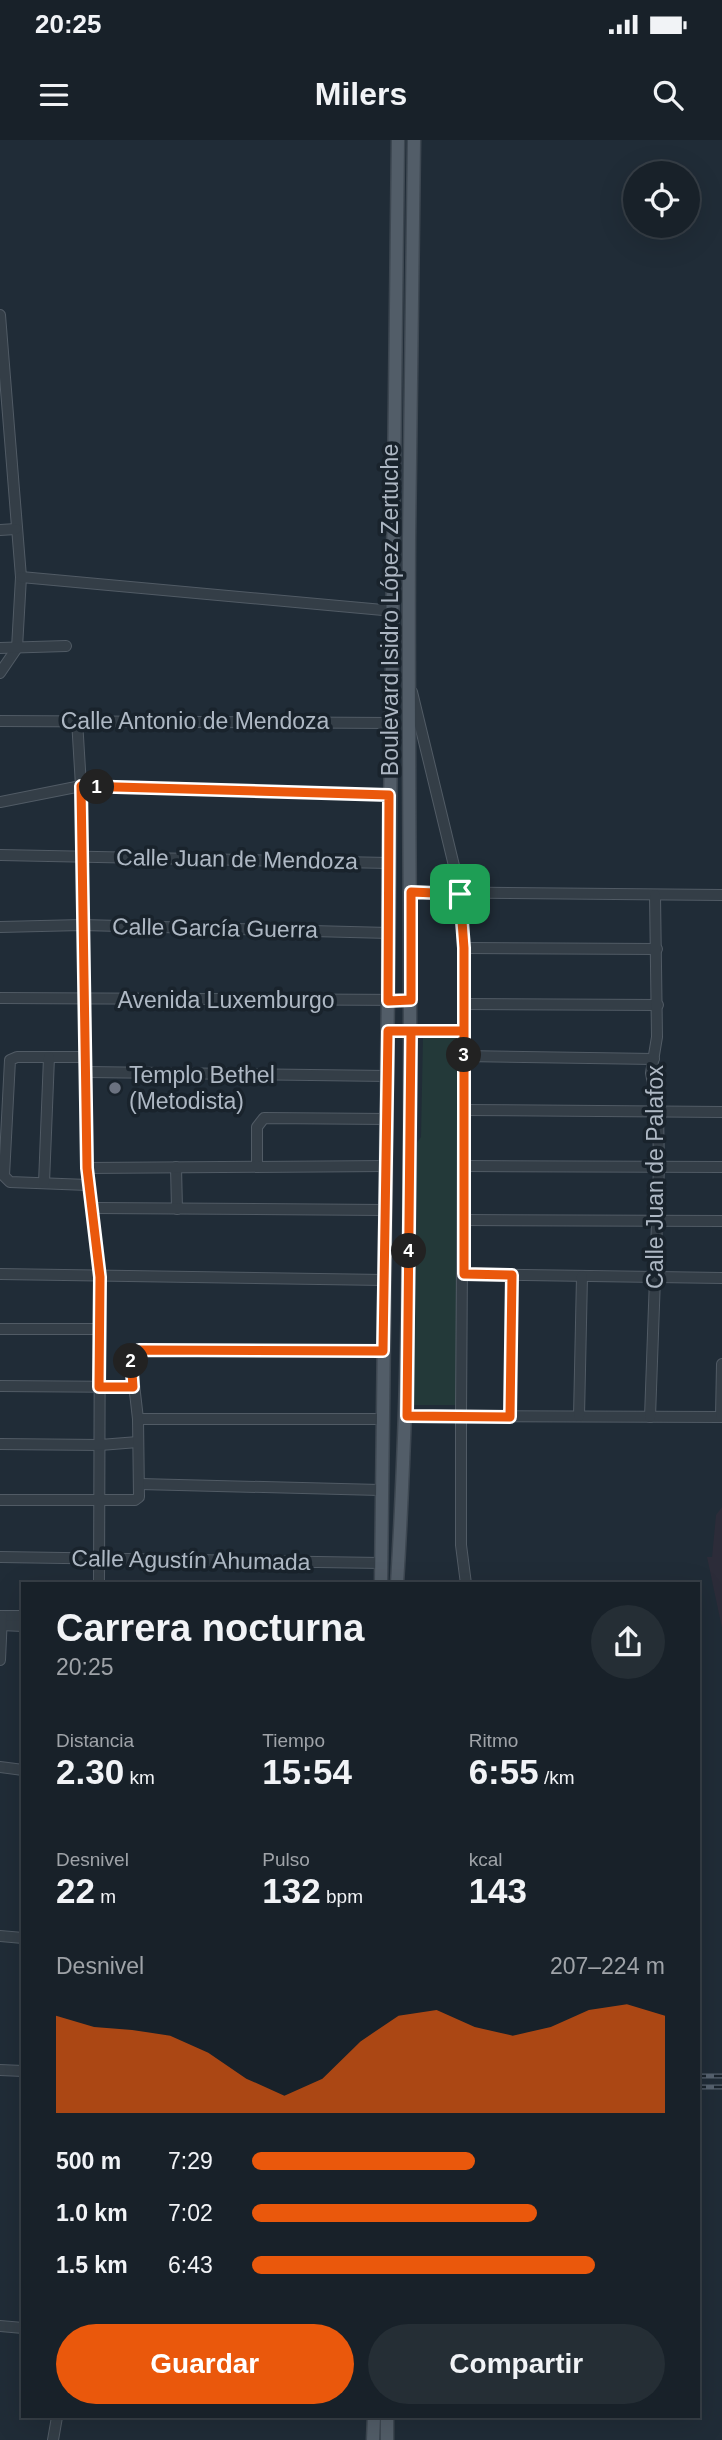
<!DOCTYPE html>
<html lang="es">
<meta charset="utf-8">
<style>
body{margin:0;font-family:Helvetica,sans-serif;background:#252e35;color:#f1f3f6;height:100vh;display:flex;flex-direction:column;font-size:26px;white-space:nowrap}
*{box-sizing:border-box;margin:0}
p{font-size:23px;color:#9fa3a8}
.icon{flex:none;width:38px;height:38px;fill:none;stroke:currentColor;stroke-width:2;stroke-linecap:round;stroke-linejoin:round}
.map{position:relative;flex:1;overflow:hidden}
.sheet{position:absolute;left:21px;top:1442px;width:679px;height:836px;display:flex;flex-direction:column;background:#182129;border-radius:0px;box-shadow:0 7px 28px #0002,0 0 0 2px #363e46}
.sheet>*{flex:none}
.tools{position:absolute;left:623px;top:21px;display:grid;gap:14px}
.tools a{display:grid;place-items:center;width:77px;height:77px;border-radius:50%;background:#182129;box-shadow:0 7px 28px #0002,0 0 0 2px #363e46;font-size:35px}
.pin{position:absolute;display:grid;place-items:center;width:60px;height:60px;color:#fff;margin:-30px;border-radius:14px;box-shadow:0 4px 10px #0006}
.km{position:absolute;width:35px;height:35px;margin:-18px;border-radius:50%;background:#222;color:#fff;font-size:19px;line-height:35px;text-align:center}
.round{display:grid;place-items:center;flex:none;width:74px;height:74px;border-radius:37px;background:#252e35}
.head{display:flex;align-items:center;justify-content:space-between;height:119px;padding:0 35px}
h1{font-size:38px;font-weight:700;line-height:52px}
.stats{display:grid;grid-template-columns:repeat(3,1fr);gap:10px;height:119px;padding:7px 35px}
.stats div{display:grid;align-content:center}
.stats b{font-size:35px;font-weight:700}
.stats small{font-size:19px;font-weight:400}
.stats p{font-size:19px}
.chart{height:196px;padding:14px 35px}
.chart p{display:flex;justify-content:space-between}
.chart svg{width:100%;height:126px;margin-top:7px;fill:#ea580c;opacity:.7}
.button{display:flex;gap:14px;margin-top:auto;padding:14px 35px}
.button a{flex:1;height:80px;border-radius:42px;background:#ea580c;color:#fff;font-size:28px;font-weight:700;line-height:80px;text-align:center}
.button a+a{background:#252e35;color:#f1f3f6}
ul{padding:0 35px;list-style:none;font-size:23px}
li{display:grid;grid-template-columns:112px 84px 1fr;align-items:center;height:52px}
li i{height:18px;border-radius:9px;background:#ea580c}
.status{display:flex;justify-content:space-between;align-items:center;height:49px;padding:0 35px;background:#182129;direction:ltr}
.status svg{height:19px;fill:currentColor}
header{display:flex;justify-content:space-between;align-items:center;height:91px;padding:0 35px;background:#182129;font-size:32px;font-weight:700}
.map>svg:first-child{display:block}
.medical{fill:#2c2c39}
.green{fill:#233939}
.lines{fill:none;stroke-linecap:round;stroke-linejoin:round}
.minor-casing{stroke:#515b65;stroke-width:12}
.major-casing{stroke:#3d4751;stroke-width:15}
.minor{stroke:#343e47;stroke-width:10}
.major{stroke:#525d68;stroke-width:12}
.rail-casing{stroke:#56626f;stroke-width:5}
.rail{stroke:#19232c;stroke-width:2.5;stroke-dasharray:8;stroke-linecap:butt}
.route-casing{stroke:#fff;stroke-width:14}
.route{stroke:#ea580c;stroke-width:9}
.worship-dot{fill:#6b7280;stroke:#19232c;stroke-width:2.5}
.labels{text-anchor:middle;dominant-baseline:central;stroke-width:7;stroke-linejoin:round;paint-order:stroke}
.street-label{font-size:23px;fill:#aeb8c4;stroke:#19232c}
.poi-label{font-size:23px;fill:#aeb8c4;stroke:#19232c;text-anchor:start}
</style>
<div class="status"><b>20:25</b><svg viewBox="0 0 49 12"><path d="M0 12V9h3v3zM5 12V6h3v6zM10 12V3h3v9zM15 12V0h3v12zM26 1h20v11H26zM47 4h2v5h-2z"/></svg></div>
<header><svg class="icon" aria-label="menu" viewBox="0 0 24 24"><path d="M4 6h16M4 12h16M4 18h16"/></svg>Milers<svg class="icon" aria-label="search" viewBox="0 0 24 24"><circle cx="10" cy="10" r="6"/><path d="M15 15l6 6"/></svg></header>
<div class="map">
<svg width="722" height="2300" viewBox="0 0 722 2300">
<rect width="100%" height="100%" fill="#202c37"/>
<path class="medical" d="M722 1367V1488L707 1417H712L716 1375Z"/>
<path class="green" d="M458 896 459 1265H414L413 1008 421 997 423 897Z"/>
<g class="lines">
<defs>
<g id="minor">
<path d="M0 175 21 437 17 508 0 533"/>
<path d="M0 390 16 389"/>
<path d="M21 437 394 471"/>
<path d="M0 508 66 506"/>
<path d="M412 552 456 734 464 808 461 1276V1405L466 1444"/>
<path d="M77 580 81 646 87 1028 100 1137 99 1444"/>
<path d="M0 581 391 583"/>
<path d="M0 662 81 646 389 655"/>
<path d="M0 715 389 723"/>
<path d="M411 752 722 755"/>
<path d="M0 787 82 785 389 793"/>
<path d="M464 808 657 809"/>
<path d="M0 858 411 860"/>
<path d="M464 864 658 865"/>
<path d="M388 891H464"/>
<path d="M464 916 654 919"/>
<path d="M86 917H17L10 920 4 1036 10 1042 88 1045"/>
<path d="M87 932 387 936"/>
<path d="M464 970 722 972"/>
<path d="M257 1026V987L264 978 388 979"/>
<path d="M464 1026 722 1027"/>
<path d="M176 1027 177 1069"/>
<path d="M87 1028 386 1026"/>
<path d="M44 1043 49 917"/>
<path d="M94 1068 384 1070"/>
<path d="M464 1080 722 1081"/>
<path d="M0 1134 384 1140"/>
<path d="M464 1134 722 1138"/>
<path d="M0 1189H100"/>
<path d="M0 1246 133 1247"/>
<path d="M407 1276 722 1277"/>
<path d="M579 1276 582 1136"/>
<path d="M721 1276 722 1224"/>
<path d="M510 1277 512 1135"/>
<path d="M650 1277 659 1026 658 973 651 933 657 897 655 755"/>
<path d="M138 1279H382"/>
<path d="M0 1304 100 1305 138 1302"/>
<path d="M140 1344 380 1350"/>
<path d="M0 1360H135L139 1357 138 1279 131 1218 139 1210 383 1211"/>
<path d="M0 1417 381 1423"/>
<path d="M0 1476H23"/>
<path d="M0 1485 23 1486"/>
<path d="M0 1520 2 1476"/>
<path d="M0 1627 23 1630"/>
<path d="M0 1796 23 1798"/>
<path d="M0 1930 23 1931"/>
<path d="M0 2186 23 2188"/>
<path d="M53 2300 57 2277"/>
</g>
<g id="major">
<path d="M381 1444 398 0"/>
<path d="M397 1444C418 1096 407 747 409 399 410 266 413 133 414 0"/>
<path d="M373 2300 374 2277"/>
<path d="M387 2300V2277"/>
</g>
</defs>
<use href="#minor" class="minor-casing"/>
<use href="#major" class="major-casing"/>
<use href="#minor" class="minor"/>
<use href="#major" class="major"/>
<defs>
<g id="rail">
<path d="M698 1936H722"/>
<path d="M698 1947H722"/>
</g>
</defs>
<use href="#rail" class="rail-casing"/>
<use href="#rail" class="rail"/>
</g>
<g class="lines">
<defs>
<path id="route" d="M460 754 411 752V860L388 861 389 655 81 646 87 1028 100 1137 99 1247H133L131 1218 139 1210 383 1211 388 891H464V1134L512 1135 510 1277 407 1276 411 891H464V808L460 754"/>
</defs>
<use href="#route" class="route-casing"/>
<use href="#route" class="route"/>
</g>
<circle class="worship-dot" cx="115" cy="948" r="7"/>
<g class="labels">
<g class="street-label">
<text transform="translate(390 470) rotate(-90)">Boulevard Isidro López Zertuche</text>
<text x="195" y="581">Calle Antonio de Mendoza</text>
<text transform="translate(237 719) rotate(1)">Calle Juan de Mendoza</text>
<text transform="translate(215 788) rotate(1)">Calle García Guerra</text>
<text x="226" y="860">Avenida Luxemburgo</text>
<text transform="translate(655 1037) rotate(-90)">Calle Juan de Palafox</text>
<text transform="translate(191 1420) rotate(1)">Calle Agustín Ahumada</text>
</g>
<g class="poi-label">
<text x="129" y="935">Templo Bethel<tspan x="129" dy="26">(Metodista)</tspan></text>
</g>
</g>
</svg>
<div class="tools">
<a><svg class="icon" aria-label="locate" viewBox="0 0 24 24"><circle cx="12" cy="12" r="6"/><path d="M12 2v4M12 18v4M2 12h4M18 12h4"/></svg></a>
</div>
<div class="pin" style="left:460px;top:754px;background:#1e9e55"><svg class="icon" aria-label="arrive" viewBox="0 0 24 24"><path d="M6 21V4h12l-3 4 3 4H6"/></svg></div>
<b class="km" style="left:97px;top:647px">1</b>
<b class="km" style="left:131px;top:1221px">2</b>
<b class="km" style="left:464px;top:915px">3</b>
<b class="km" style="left:409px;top:1111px">4</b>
<section class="sheet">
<div class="head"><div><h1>Carrera nocturna</h1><p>20:25</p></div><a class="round"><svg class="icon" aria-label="share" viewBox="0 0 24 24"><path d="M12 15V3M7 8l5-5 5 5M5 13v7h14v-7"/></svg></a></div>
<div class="stats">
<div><p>Distancia</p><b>2.30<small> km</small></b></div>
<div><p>Tiempo</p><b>15:54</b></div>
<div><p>Ritmo</p><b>6:55<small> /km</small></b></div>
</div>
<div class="stats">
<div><p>Desnivel</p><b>22<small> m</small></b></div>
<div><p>Pulso</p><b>132<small> bpm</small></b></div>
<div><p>kcal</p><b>143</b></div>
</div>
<div class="chart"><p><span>Desnivel</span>207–224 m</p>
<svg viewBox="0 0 160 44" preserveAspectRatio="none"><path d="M0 44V10L10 14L20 15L30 17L40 23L50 32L60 38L70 32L80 19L90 10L100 8L110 14L120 17L130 14L140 8L150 6L160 10V44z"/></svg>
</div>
<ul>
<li><b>500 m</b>7:29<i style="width:54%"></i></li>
<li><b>1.0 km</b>7:02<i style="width:69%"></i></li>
<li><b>1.5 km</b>6:43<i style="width:83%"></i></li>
</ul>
<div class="button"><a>Guardar</a><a>Compartir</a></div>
</section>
</div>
